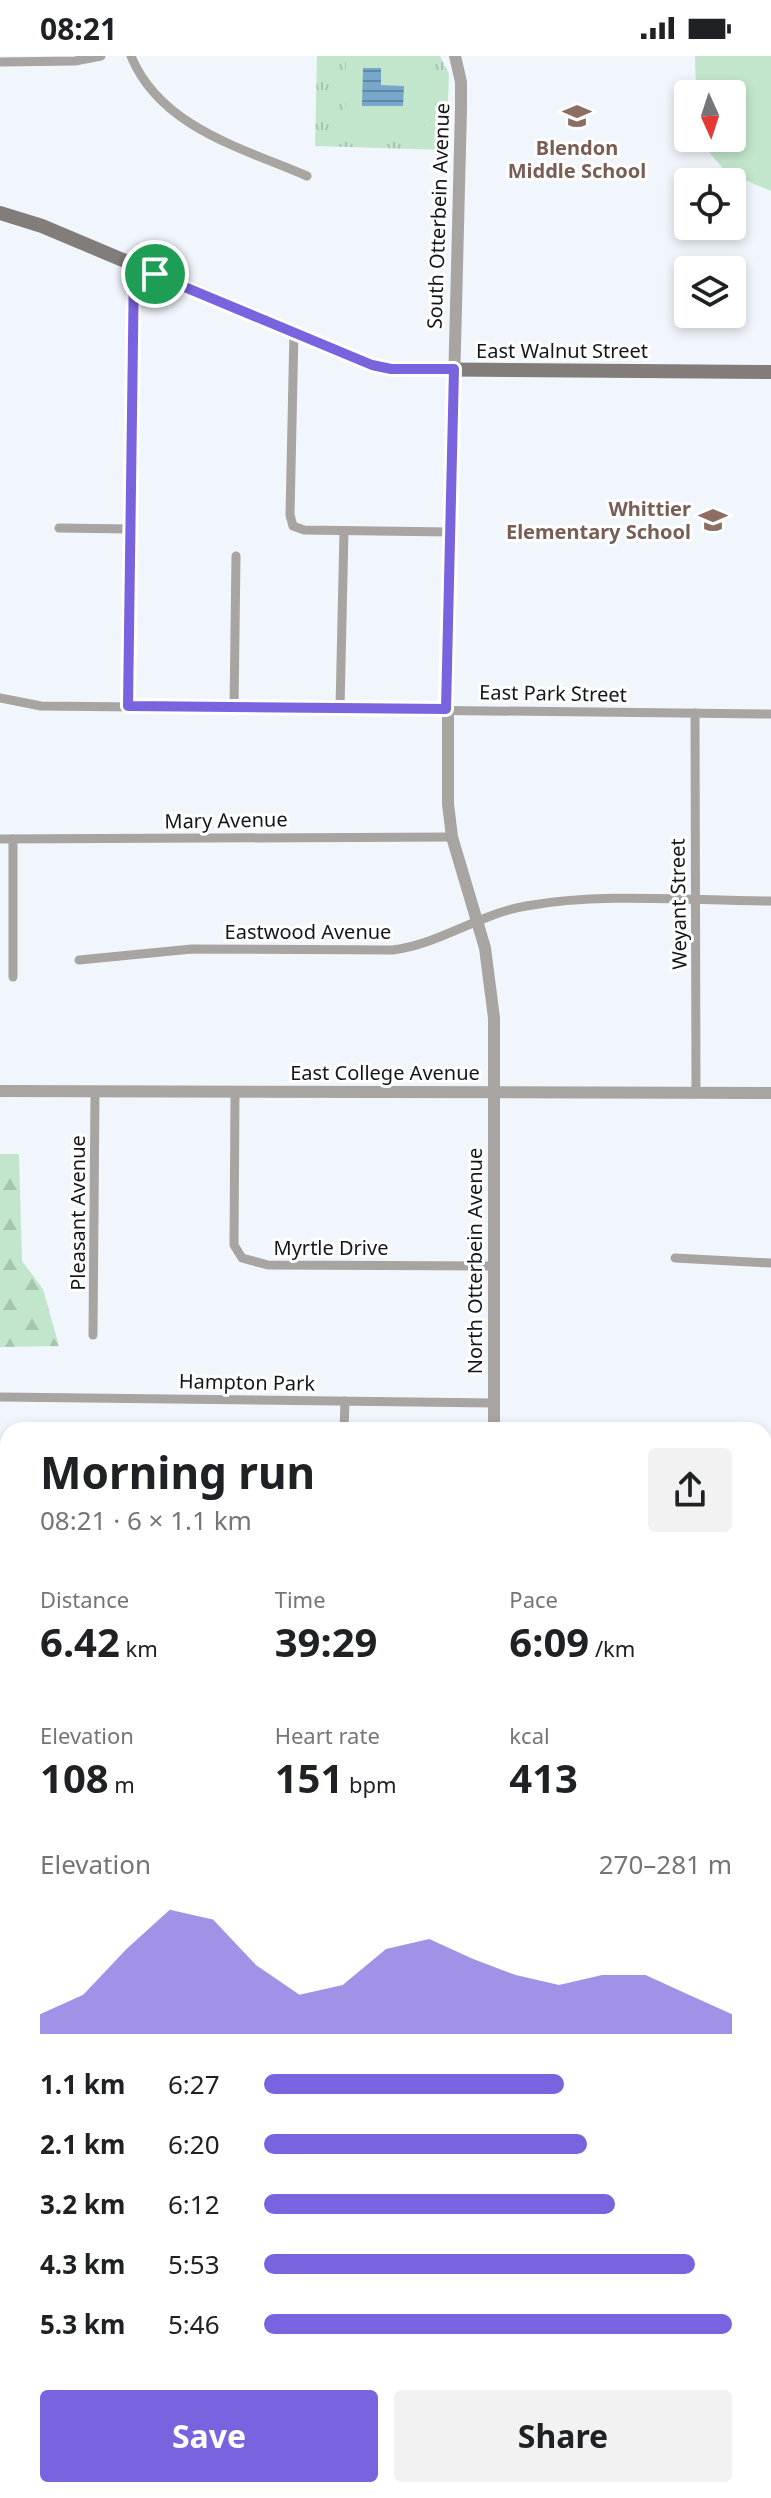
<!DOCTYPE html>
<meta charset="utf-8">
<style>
body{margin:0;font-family:"Noto Sans",sans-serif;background:#f2f2f2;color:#202124;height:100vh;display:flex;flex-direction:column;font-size:30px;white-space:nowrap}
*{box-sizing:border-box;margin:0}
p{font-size:26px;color:#757577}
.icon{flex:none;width:44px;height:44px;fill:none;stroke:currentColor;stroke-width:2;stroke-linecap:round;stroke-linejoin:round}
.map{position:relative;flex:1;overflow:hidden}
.side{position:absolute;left:0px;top:1366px;width:772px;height:1076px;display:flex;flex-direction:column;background:#fff;border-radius:24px 24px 0 0;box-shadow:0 4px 12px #0003}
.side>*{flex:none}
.needle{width:52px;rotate:177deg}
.tools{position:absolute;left:674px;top:24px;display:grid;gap:16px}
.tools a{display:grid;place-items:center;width:72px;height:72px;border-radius:8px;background:#fff;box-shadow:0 4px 12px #0003;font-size:40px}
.pin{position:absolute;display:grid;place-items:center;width:68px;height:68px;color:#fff;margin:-34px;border:4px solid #fff;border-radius:50%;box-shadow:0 2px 8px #0007}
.round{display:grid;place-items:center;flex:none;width:84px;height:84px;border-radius:8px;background:#f2f2f2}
.headline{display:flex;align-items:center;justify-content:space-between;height:136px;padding:0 40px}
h1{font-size:44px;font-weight:700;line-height:60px}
.figures{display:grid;grid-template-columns:repeat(3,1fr);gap:12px;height:136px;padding:8px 40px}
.figures div{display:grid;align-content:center}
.figures b{font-size:40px;font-weight:700}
.figures small{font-size:22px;font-weight:400}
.figures p{font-size:22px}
.chart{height:224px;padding:16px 40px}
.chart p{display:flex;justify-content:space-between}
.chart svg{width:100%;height:144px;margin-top:8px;fill:#7a63de;opacity:.7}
.button{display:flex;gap:16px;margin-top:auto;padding:16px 40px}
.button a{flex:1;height:92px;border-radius:8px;background:#7a63de;color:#fff;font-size:32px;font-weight:700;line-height:92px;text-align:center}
.button a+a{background:#f2f2f2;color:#202124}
ul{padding:0 40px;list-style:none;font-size:26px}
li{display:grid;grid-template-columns:128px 96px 1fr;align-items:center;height:60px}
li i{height:20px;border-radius:10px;background:#7a63de}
.status{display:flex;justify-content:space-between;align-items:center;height:56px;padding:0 40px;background:#fff;direction:ltr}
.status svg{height:22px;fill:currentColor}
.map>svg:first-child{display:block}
.grass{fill:url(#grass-tufts)}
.forest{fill:url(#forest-firs)}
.pitch{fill:#c2e6cc}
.water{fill:url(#water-rules)}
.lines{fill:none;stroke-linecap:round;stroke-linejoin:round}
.minor{stroke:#a7a4a2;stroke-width:9}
.tertiary{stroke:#a7a4a2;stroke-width:12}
.secondary{stroke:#827d7a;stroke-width:14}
.route-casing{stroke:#fff;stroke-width:16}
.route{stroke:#7a63de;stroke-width:10}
.labels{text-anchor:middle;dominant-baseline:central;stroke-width:6;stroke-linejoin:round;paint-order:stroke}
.education-label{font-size:20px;font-weight:bold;fill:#785e54;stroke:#fff}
.street-label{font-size:20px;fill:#141618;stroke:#fff}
</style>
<div class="status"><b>08:21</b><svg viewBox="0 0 49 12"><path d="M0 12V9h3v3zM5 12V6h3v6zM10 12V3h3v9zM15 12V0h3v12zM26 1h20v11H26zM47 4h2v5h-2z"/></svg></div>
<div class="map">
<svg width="771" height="2442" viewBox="0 0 771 2442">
<defs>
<pattern id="grass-tufts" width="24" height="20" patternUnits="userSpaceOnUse" patternTransform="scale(2)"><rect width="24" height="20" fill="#c2e6cc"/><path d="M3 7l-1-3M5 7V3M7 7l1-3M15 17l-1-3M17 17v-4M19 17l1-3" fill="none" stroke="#a6c5ae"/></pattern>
<pattern id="forest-firs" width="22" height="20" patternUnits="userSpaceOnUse" patternTransform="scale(2)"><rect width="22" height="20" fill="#c2e6cc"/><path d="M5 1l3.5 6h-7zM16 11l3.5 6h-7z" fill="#a6c5ae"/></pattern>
<pattern id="water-rules" width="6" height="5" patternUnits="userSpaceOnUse" patternTransform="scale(2)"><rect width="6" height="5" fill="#77a7cb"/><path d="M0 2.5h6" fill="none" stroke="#6087a4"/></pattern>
</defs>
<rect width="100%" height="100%" fill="#f1f5fc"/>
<path class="grass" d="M317 0H440L449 18 446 94 315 90Z"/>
<path class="forest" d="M0 1098H19L22 1205 43 1233 59 1290 0 1291Z"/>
<g class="pitch">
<path d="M346 0H427L424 81 345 78Z"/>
<path d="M695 0H771V135L726 116 697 82H732V38H696Z"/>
</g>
<path class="water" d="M363 12H381V29L404 30 403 50H362Z"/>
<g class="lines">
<g class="minor">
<path d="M131 0C160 71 242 92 307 120"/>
<path d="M0 6 75 5 101 0"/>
<path d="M294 275 290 459 293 470 304 474 450 476"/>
<path d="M59 472 130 473"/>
<path d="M0 642 41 650 771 658"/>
<path d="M128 650 134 210"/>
<path d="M234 652 236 500"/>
<path d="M340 652 344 475"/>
<path d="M695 657 696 1038"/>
<path d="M0 783 452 781"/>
<path d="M13 783V921"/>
<path d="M79 904 192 893 393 894C440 888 479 858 526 850 605 836 691 845 771 845"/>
<path d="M235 1036 234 1189 242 1202 268 1209 494 1210"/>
<path d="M675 1202 771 1207"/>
<path d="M93 1279 95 1035"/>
<path d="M0 1341 494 1347"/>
<path d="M344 1374 345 1345"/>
<path d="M0 1465H8"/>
<path d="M764 1549H771"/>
<path d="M0 1589H8"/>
<path d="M764 2054H771"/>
<path d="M764 2279 771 2278"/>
<path d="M71 2434V2442"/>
<path d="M512 2434 527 2442"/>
<path d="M205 2442 207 2434"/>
<path d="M455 2442 458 2434"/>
</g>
<g class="tertiary">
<path d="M455 0 461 26V52L448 568V748L452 781 485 892 494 962V1374"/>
<path d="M0 1035 771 1037"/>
<path d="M538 2442 543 2434"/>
</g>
<g class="secondary">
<path d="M0 157 42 170 372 309 391 313 771 316"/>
<path d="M0 2055H8"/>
<path d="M764 2396 771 2400"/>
</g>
</g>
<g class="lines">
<defs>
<path id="route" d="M134 210 372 309 391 313H454L446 653 128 650Z"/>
</defs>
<use href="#route" class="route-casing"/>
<use href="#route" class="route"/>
</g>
<defs>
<symbol id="school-bare" viewBox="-9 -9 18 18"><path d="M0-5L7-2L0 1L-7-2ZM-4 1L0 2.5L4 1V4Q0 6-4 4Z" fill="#8d6e63" stroke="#fff" stroke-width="2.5" paint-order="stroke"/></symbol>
</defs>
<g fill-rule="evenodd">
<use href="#school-bare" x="557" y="40" width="40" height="40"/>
<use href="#school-bare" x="693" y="444" width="40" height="40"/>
</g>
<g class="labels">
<g class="education-label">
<text x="577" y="91">Blendon<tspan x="577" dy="23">Middle School</tspan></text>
<text x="691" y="452" text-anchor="end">Whittier<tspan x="691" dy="23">Elementary School</tspan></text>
</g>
<g class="street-label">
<text transform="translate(438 160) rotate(-88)">South Otterbein Avenue</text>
<text x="562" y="294">East Walnut Street</text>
<text transform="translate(553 637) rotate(1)">East Park Street</text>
<text transform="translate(226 764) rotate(-1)">Mary Avenue</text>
<text transform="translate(678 848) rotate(-91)">Weyant Street</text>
<text x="308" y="875">Eastwood Avenue</text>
<text x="385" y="1016">East College Avenue</text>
<text transform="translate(77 1157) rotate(-90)">Pleasant Avenue</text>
<text x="331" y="1191">Myrtle Drive</text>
<text transform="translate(474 1205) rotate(-90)">North Otterbein Avenue</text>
<text transform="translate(247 1326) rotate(1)">Hampton Park</text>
</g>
</g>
</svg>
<div class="tools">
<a><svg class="needle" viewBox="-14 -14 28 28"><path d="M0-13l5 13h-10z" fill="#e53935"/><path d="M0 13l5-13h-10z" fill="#757577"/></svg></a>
<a><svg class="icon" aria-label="locate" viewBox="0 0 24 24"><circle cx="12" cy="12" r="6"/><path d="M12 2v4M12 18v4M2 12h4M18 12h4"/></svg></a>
<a><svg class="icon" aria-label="layers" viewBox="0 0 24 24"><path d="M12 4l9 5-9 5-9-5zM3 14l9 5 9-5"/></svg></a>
</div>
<div class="pin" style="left:155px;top:218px;background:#1e9e55"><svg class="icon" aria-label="arrive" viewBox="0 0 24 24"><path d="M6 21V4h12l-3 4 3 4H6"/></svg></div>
<section class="side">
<div class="headline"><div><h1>Morning run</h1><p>08:21 · 6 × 1.1 km</p></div><a class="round"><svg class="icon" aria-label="share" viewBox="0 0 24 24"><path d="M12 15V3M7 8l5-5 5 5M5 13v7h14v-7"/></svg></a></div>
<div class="figures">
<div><p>Distance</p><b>6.42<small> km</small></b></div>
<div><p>Time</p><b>39:29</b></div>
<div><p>Pace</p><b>6:09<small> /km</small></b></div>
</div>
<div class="figures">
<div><p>Elevation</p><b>108<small> m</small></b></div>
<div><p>Heart rate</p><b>151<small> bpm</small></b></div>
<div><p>kcal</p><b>413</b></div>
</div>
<div class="chart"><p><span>Elevation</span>270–281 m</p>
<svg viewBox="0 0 160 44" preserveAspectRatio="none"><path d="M0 44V38L10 32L20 18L30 6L40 9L50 23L60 32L70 29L80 18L90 15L100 21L110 26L120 29L130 26L140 26L150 32L160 38V44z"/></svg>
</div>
<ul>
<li><b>1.1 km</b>6:27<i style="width:64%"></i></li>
<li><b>2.1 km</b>6:20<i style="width:69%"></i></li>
<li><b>3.2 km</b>6:12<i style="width:75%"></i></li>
<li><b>4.3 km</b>5:53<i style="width:92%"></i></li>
<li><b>5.3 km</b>5:46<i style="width:100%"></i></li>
</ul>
<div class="button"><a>Save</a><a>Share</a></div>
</section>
</div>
